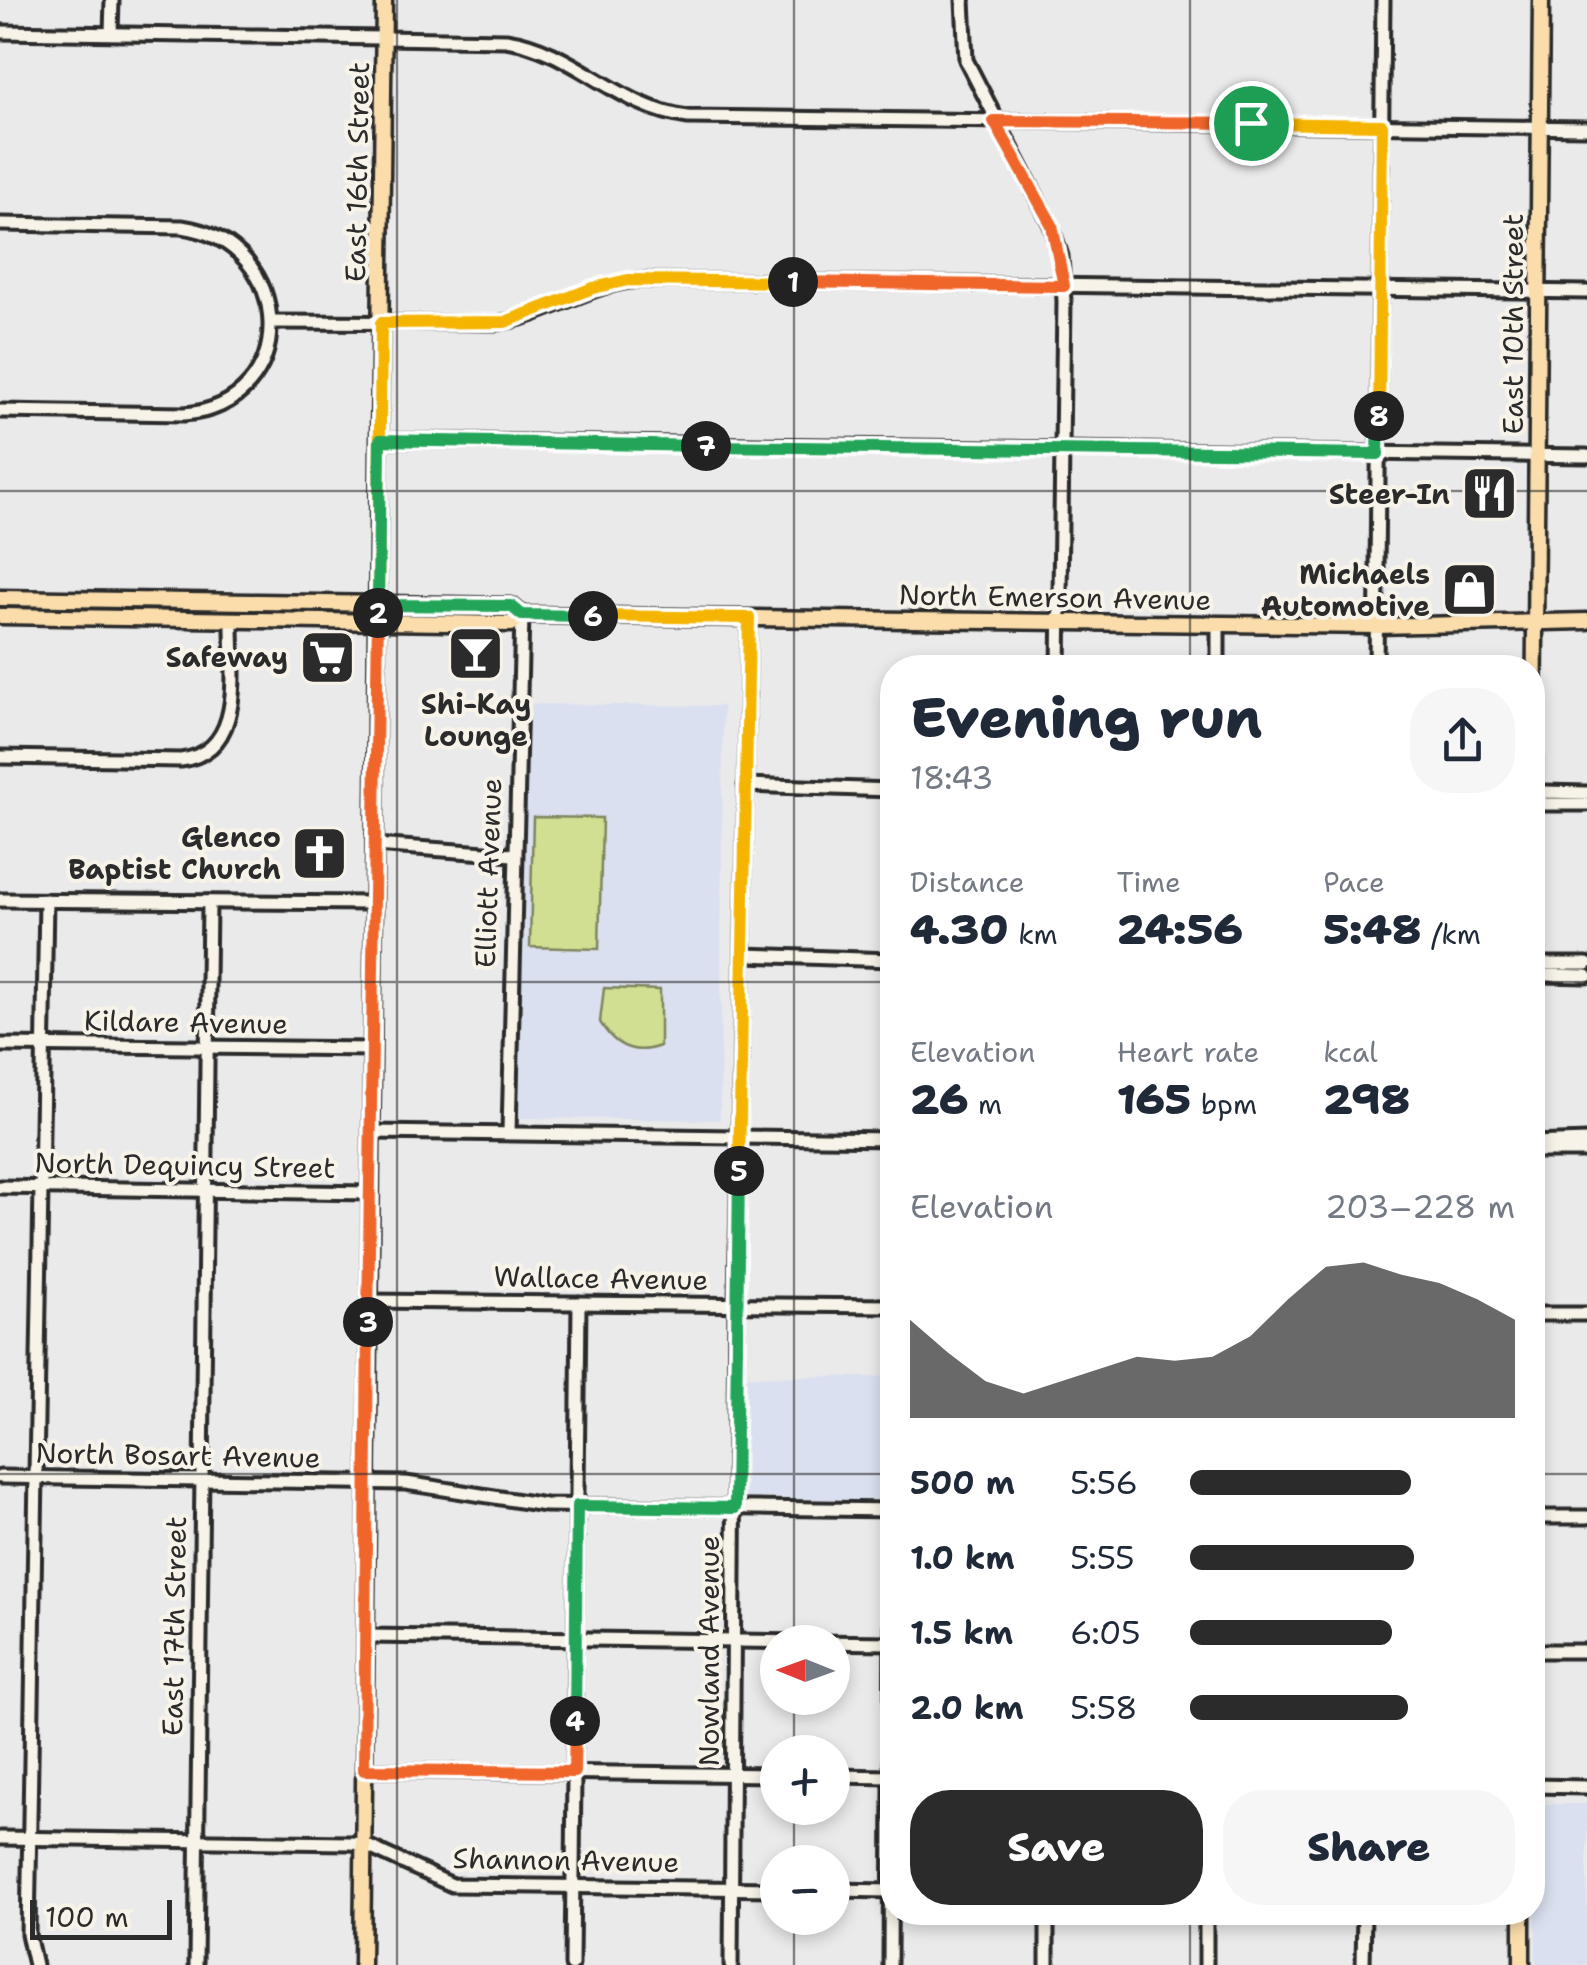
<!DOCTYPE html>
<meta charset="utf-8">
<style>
body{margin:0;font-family:"Shantell Sans",sans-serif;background:#f6f6f7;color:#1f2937;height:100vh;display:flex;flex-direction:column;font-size:38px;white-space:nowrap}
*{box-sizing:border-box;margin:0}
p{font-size:32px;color:#747a83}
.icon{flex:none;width:55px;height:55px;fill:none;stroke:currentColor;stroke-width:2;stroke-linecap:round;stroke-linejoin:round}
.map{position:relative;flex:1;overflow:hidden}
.details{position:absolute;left:880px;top:655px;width:665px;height:1270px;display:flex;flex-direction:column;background:#fff;border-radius:40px;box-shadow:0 5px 15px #0003}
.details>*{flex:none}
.needle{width:65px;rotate:271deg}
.tools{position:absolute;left:760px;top:1625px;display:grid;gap:20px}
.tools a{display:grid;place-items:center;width:90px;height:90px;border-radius:50%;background:#fff;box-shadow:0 5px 15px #0003;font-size:50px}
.scale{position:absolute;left:30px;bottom:25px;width:142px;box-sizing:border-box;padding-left:10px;border:5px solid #2b2b2b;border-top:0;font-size:28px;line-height:35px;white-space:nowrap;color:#2b2b2b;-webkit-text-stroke:8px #f7f3e8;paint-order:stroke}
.pin{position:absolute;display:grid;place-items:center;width:85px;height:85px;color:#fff;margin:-42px;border:5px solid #fff;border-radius:50%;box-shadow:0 2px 10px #0007}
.km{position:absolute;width:50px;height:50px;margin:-25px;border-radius:50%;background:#222;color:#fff;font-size:28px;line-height:50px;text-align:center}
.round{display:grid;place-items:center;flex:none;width:105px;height:105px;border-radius:40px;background:#f6f6f7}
.headline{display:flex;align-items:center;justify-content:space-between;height:170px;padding:0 30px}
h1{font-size:55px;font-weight:800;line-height:75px}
.stats{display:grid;grid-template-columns:repeat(3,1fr);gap:15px;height:170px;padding:10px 30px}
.stats div{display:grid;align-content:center}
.stats b{font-size:42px;font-weight:800}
.stats small{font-size:28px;font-weight:400}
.stats p{font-size:28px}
.chart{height:280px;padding:20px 30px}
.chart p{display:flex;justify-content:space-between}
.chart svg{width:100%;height:180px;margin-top:10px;fill:#2b2b2b;opacity:.7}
.button{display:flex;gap:20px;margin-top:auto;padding:20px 30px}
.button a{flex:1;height:115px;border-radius:40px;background:#2b2b2b;color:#fff;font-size:40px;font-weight:800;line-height:115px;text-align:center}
.button a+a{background:#f6f6f7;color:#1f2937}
ul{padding:0 30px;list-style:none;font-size:32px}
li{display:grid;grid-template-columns:160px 120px 1fr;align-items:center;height:75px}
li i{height:25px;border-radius:12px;background:#2b2b2b}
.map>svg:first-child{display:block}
.built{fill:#dae0ef}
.green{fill:#d1df92;stroke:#7e855e;stroke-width:2.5}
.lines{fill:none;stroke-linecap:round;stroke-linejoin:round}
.minor-casing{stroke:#2b2b2b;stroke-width:19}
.major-casing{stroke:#2b2b2b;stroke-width:21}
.minor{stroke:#f7f3e8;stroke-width:11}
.major{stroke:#faddab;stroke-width:14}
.split-1-casing{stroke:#fff;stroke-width:20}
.split-2-casing{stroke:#fff;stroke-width:20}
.split-3-casing{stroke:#fff;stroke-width:20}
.split-4-casing{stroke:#fff;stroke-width:20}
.split-5-casing{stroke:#fff;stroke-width:20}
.split-6-casing{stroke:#fff;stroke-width:20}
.split-7-casing{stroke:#fff;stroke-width:20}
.split-8-casing{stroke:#fff;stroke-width:20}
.split-9-casing{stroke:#fff;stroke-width:20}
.split-1{stroke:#f0652b;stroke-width:12}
.split-2{stroke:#f5b400;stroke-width:12}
.split-3{stroke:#f0652b;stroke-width:12}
.split-4{stroke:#f0652b;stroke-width:12}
.split-5{stroke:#22a559;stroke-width:12}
.split-6{stroke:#f5b400;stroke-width:12}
.split-7{stroke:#22a559;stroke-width:12}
.split-8{stroke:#22a559;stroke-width:12}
.split-9{stroke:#f5b400;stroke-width:12}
.grid{fill:none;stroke:#2b2b2b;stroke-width:2.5;stroke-opacity:0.55}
.labels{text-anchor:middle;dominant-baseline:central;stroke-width:8;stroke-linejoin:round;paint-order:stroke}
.street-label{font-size:28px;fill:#2b2b2b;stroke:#f7f3e8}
.poi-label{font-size:28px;font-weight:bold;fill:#2b2b2b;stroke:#f7f3e8;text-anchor:end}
</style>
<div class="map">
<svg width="1587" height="1965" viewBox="0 0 1587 1965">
<rect width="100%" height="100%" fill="#eaeaeb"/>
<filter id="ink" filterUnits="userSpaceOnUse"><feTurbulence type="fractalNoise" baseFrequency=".01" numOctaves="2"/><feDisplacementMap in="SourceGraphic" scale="20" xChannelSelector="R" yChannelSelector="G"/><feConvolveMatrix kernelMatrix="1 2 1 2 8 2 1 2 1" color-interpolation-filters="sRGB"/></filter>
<g filter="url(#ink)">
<g class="built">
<path d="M523 704 723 706 720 1120 519 1118Z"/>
<path d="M744 1376 892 1377V1500L743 1498Z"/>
<path d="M1539 1804H1587V1965H1536L1535 1809Z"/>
</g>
<g class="green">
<path d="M533 817 602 818 599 949 530 947Z"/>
<path d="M604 988 660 990V1046C633 1056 614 1046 600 1022Z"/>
</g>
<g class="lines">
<defs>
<g id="minor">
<path d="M963 0 966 60 1051 225 1061 256 1064 301 1059 668"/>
<path d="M0 32 506 40C575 50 617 108 688 117L1587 128"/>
<path d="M111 33 112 0"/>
<path d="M0 224 182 227C296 243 302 405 184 414L0 411"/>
<path d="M272 322 497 323C550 316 590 281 645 280L1587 292"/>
<path d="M380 440 1587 456"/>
<path d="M1218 668V624"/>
<path d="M1376 668 1383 0"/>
<path d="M0 757 181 760C247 751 231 668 232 619"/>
<path d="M745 785 892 790"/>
<path d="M1532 798 1545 792 1587 793"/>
<path d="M1534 798 1545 804H1587"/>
<path d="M375 845 513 855"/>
<path d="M0 900 374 903"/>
<path d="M743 955 892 960"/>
<path d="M1532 969 1543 964H1587"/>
<path d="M1532 970 1542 975 1587 976"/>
<path d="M0 1045 372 1049"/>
<path d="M371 1132 892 1139"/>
<path d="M509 1132 522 615"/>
<path d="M1532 1143 1587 1141"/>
<path d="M1532 1145 1540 1151H1587"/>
<path d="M0 1187 370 1193"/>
<path d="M368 1301 892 1306"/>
<path d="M1532 1314H1587"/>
<path d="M0 1477 406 1483 545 1505 892 1510"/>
<path d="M1532 1517H1587"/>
<path d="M365 1636 892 1643"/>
<path d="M1532 1651H1587"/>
<path d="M364 1770 778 1775"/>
<path d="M832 1776 892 1777"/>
<path d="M1532 1786 1587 1787"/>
<path d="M0 1838 350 1843 363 1844 452 1885 778 1889"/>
<path d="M832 1890 892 1891"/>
<path d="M35 1965 28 1934 46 900"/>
<path d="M196 1965 209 902"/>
<path d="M572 1965 579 1303"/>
<path d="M731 1965 736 1304 749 618"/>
<path d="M890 1965 892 1608"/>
<path d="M1047 1965V1912"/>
<path d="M1206 1965V1912"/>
<path d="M1363 1965 1364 1912"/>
</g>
<g id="major">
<path d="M0 598 511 606 522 615 1377 626 1587 621"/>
<path d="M0 616 511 624 522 615"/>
<path d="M1532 948 1541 0"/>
<path d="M362 1965 384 0"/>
<path d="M1522 1965V1912"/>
</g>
</defs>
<use href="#minor" class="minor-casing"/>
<use href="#major" class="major-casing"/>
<use href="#minor" class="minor"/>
<use href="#major" class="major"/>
</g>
</g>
<g class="lines" filter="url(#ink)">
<defs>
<path id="split-1" d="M793 282 1064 286 1052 225 994 121 1251 123"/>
<path id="split-2" d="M378 613 381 323 505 322 593 288 628 280 793 282"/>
<path id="split-3" d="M368 1322 378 613"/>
<path id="split-4" d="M368 1322 364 1770 574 1772 575 1721"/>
<path id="split-5" d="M575 1721 577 1506 735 1508 739 1171"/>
<path id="split-6" d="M593 616 749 618 739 1171"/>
<path id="split-7" d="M593 616 522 615 511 606 378 605 380 440 706 446"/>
<path id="split-8" d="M706 446 1378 454 1379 416"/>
<path id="split-9" d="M1251 123 1382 125 1379 416"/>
</defs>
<use href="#split-1" class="split-1-casing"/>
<use href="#split-2" class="split-2-casing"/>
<use href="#split-3" class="split-3-casing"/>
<use href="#split-4" class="split-4-casing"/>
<use href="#split-5" class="split-5-casing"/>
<use href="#split-6" class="split-6-casing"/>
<use href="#split-7" class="split-7-casing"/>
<use href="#split-8" class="split-8-casing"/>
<use href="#split-9" class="split-9-casing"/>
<use href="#split-1" class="split-1"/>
<use href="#split-2" class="split-2"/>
<use href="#split-3" class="split-3"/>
<use href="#split-4" class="split-4"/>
<use href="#split-5" class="split-5"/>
<use href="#split-6" class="split-6"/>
<use href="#split-7" class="split-7"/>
<use href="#split-8" class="split-8"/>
<use href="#split-9" class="split-9"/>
</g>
<path class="grid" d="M397 0V1965M794 0V1642M1190 0V668M0 491H1587M0 982H892M1532 982H1587M0 1474H892M1532 1474H1587M794 1698V1752M794 1808V1862M1190 1912V1965M794 1918V1965"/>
<defs>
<symbol id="restaurant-square" viewBox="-11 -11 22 22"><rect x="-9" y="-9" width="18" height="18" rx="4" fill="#2b2b2b" stroke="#f7f3e8"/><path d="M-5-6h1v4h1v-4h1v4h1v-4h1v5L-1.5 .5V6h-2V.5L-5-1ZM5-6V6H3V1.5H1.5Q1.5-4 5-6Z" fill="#fff"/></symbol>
<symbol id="shop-square" viewBox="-11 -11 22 22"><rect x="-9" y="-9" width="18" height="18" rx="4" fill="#2b2b2b" stroke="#f7f3e8"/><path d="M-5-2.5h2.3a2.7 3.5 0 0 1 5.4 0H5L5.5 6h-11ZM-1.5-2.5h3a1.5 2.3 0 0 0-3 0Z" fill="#fff"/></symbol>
<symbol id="bar-square" viewBox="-11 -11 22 22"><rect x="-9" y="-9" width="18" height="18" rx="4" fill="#2b2b2b" stroke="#f7f3e8"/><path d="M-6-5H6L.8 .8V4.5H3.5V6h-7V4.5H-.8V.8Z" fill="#fff"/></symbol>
<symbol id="supermarket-square" viewBox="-11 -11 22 22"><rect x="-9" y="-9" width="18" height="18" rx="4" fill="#2b2b2b" stroke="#f7f3e8"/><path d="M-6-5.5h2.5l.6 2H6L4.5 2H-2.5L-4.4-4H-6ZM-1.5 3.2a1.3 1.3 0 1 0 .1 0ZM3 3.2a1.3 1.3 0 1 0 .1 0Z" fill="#fff"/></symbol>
<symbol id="church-square" viewBox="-11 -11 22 22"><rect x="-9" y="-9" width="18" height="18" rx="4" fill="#2b2b2b" stroke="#f7f3e8"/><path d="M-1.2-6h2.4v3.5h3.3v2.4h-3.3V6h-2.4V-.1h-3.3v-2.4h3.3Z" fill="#fff"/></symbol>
</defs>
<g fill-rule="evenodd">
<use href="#restaurant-square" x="1458" y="462" width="63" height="63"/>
<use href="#shop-square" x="1438" y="558" width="63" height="63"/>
<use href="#bar-square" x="444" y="622" width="63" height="63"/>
<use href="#supermarket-square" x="296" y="626" width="63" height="63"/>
<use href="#church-square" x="288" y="822" width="63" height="63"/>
</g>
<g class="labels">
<g class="street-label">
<text transform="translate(357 172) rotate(-89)">East 16th Street</text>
<text transform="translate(1513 324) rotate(-90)">East 10th Street</text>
<text transform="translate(1055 597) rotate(1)">North Emerson Avenue</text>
<text transform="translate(488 873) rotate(-88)">Elliott Avenue</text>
<text transform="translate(186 1022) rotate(1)">Kildare Avenue</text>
<text transform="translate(185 1165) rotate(1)">North Dequincy Street</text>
<text transform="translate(601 1278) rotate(1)">Wallace Avenue</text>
<text transform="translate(178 1455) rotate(1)">North Bosart Avenue</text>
<text transform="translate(174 1626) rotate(-89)">East 17th Street</text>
<text transform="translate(709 1651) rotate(-90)">Nowland Avenue</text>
<text transform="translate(566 1860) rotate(1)">Shannon Avenue</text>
</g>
<g class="poi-label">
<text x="1450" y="494">Steer-In</text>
<text x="1430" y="574">Michaels<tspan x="1430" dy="32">Automotive</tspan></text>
<text x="288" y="657">Safeway</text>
<text x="476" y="704" text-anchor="middle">Shi-Kay<tspan x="476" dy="32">Lounge</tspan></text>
<text x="281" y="837">Glenco<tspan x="281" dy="32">Baptist Church</tspan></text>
</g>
</g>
</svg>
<div class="tools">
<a><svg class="needle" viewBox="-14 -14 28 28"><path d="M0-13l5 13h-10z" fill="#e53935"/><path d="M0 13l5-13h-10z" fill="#747a83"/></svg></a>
<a>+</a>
<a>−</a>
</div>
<div class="scale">100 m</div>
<div class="pin" style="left:1251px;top:123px;background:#1e9e55"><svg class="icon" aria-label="arrive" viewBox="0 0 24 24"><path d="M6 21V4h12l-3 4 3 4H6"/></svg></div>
<b class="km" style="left:793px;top:282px">1</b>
<b class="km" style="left:378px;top:613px">2</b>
<b class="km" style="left:368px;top:1322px">3</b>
<b class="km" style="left:575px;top:1721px">4</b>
<b class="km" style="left:739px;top:1171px">5</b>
<b class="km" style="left:593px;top:616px">6</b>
<b class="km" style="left:706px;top:446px">7</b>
<b class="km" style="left:1379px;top:416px">8</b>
<section class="details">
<div class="headline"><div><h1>Evening run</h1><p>18:43</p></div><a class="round"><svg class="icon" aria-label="share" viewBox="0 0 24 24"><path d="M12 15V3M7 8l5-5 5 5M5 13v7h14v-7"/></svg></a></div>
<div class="stats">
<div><p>Distance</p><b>4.30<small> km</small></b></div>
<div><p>Time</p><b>24:56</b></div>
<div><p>Pace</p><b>5:48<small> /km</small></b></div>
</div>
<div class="stats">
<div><p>Elevation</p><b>26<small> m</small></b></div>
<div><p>Heart rate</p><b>165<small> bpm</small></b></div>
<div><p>kcal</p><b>298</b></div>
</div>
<div class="chart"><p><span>Elevation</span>203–228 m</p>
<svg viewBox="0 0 160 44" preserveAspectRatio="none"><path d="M0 44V20L10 28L20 35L30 38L40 35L50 32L60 29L70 30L80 29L90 24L100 15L110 7L120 6L130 9L140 11L150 15L160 20V44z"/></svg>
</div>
<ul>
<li><b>500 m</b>5:56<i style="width:68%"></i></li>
<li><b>1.0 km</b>5:55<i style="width:69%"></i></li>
<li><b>1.5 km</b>6:05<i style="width:62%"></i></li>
<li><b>2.0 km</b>5:58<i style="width:67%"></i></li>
</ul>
<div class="button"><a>Save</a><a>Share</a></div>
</section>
</div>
